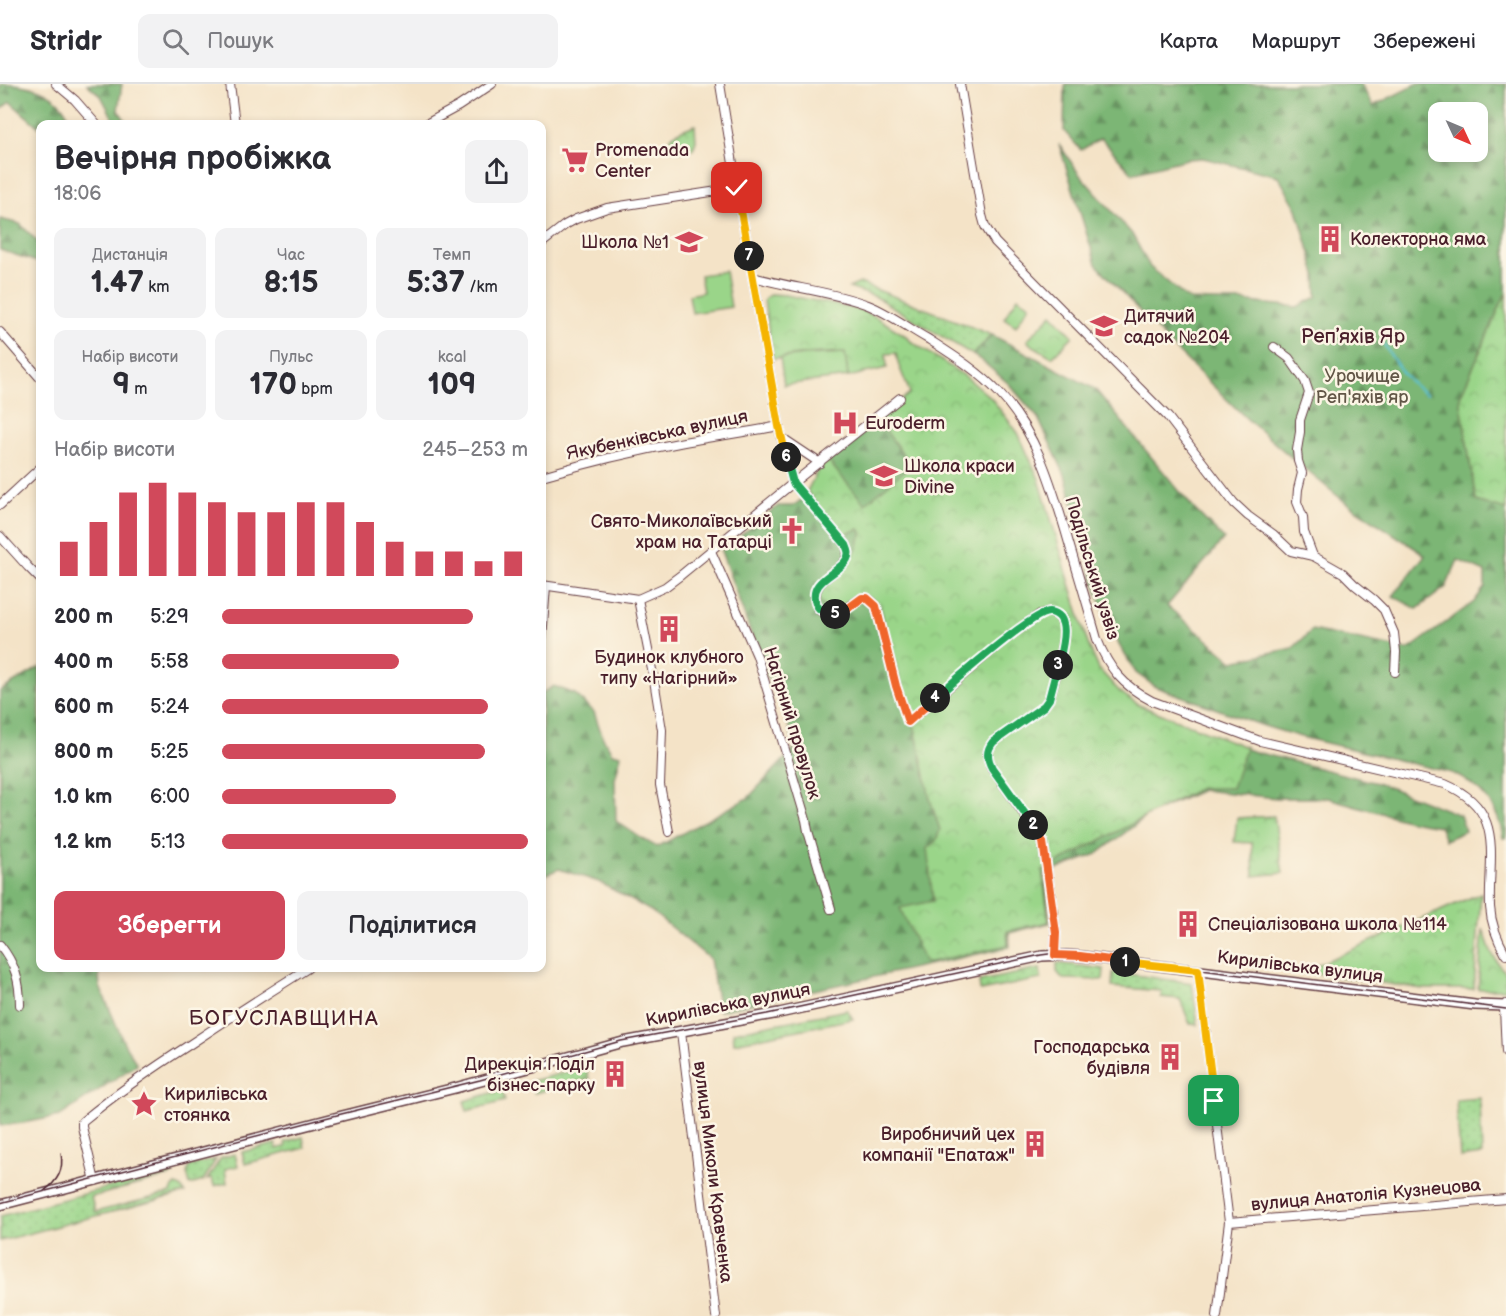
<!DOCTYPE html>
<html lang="uk">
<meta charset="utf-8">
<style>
body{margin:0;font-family:"Balsamiq Sans",sans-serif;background:#f2f2f3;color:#2b2b33;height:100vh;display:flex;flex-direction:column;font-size:22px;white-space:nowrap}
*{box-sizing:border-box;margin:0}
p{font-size:20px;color:#7c7c81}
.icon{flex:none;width:33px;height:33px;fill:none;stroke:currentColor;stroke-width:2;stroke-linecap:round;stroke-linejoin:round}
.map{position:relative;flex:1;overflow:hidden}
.panel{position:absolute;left:36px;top:36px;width:510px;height:852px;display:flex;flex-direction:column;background:#fff;border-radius:12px;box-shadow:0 3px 9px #0003}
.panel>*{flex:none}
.needle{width:39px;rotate:134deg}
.buttons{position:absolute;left:1428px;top:18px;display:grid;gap:12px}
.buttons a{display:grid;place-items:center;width:60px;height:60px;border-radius:12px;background:#fff;box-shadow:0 3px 9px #0003;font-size:30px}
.pin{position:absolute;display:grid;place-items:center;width:51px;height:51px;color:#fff;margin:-26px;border-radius:12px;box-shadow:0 3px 9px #0006}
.km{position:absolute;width:30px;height:30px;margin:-15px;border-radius:50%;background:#222;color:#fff;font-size:16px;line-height:30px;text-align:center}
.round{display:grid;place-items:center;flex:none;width:63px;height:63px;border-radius:12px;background:#f2f2f3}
.headline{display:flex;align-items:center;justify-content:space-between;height:102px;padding:0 18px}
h1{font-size:33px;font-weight:800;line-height:45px}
.stats{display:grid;grid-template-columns:repeat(3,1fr);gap:9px;height:102px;padding:6px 18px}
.stats div{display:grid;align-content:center;border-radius:12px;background:#f2f2f3;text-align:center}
.stats b{font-size:30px;font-weight:800}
.stats small{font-size:16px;font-weight:400}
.stats p{font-size:16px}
.chart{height:168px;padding:12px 18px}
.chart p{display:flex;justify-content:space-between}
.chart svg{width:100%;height:108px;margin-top:6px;stroke:#d1495b;stroke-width:6}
.primary-button{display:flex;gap:12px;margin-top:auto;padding:12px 18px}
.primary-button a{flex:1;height:69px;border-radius:12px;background:#d1495b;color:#fff;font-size:24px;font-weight:800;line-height:69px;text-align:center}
.primary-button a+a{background:#f2f2f3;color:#2b2b33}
ul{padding:0 18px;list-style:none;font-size:20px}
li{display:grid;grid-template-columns:96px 72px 1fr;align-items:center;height:45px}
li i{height:15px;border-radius:8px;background:#d1495b}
header{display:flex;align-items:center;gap:36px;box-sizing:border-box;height:84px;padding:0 30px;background:#fff;border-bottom:2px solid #e1e1e2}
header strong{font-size:28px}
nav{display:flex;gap:33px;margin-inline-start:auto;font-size:21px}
.search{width:420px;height:54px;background:#f2f2f3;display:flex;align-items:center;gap:15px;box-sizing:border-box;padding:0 21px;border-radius:12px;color:#7c7c81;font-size:22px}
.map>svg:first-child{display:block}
.grass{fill:url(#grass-dots);stroke:#727a5a;stroke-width:1.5}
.forest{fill:url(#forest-firs);stroke:#626a50;stroke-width:1.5;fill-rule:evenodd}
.park{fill:url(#park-crowns);stroke:#727a5a;stroke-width:1.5}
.garden{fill:#9ad589;stroke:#727a5a;stroke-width:1.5}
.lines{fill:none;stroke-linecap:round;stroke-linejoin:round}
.stream{stroke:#59c2d5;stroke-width:2}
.minor-casing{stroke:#643c42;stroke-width:10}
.major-casing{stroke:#643c42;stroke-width:12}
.minor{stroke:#fff;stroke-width:8}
.major{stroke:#fff;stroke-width:9}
.tram{stroke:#4a1f2b;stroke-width:1.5}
.split-1-casing{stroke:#fff;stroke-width:12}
.split-2-casing{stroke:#fff;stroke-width:12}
.split-3-casing{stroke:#fff;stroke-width:12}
.split-4-casing{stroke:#fff;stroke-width:12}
.split-5-casing{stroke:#fff;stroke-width:12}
.split-6-casing{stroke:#fff;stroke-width:12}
.split-7-casing{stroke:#fff;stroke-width:12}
.split-8-casing{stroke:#fff;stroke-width:12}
.split-1{stroke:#f5b400;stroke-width:8}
.split-2{stroke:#f0652b;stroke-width:8}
.split-3{stroke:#22a559;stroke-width:8}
.split-4{stroke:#22a559;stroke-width:8}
.split-5{stroke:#f0652b;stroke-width:8}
.split-6{stroke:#22a559;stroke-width:8}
.split-7{stroke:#f5b400;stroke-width:8}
.split-8{stroke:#f5b400;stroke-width:8}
.labels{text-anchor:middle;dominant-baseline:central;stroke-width:5;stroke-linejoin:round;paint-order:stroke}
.poi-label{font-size:18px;fill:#4a1f2b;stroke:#fcf5e5;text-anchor:start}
.park-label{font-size:18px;fill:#625647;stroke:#fcf5e5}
.street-label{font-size:18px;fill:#4a1f2b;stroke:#fcf5e5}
.neighbourhood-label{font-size:20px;fill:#4a1f2b;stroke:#fcf5e5}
.quarter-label{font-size:21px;letter-spacing:1.5px;fill:#4a1f2b;stroke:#fcf5e5}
</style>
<header>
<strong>Stridr</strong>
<div class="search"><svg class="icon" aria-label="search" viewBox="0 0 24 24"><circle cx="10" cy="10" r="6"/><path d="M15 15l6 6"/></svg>Пошук</div>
<nav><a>Карта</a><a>Маршрут</a><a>Збережені</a></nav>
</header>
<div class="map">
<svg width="1506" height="1232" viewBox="0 0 1506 1232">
<defs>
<pattern id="grass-dots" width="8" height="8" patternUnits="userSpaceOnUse" patternTransform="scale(1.5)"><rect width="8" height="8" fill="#9ad589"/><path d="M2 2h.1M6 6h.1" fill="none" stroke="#86b676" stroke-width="1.8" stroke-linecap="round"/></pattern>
<pattern id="forest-firs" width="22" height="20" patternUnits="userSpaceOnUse" patternTransform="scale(1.5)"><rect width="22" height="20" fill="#7bb675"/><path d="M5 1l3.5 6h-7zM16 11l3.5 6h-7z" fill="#679360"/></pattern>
<pattern id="park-crowns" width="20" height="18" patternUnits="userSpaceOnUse" patternTransform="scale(1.5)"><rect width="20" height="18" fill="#9ad589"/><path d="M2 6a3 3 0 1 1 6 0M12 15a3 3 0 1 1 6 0" fill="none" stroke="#86b676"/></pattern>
</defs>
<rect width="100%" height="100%" fill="#fcf5e5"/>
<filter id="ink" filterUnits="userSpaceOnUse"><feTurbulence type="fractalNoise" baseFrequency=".0167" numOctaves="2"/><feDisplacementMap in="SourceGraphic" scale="12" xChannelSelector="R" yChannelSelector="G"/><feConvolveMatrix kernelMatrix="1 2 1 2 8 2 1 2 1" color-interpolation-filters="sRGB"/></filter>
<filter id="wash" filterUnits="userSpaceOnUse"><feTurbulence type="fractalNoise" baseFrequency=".008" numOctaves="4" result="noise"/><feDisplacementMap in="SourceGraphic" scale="24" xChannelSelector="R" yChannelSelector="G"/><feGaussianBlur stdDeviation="1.35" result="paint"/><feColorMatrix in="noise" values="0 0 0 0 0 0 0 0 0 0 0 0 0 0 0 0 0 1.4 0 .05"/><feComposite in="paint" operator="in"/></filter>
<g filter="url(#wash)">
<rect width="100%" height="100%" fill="#f4e3c7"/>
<g class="grass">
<path d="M860 199 992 251 973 271 876 213 849 204Z"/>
<path d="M1057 879 1104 885 1103 896 1063 895 1057 888Z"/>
<path d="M1040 885 1041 895 980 907 979 897Z"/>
<path d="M1113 888 1192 899 1198 941 1190 940 1180 915 1161 913 1162 907 1112 903Z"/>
<path d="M847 926 853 935 734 959 733 948Z"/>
<path d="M586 983 589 995 534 1009 531 997Z"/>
<path d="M502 1006 505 1017 467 1027 464 1017Z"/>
<path d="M1480 1014 1482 1071 1460 1074 1456 1016Z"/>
<path d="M303 1053 305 1064 245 1080 242 1068 276 1060 277 1065 286 1062 285 1058Z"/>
<path d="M235 1070 238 1082 225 1085 227 1099 214 1102 212 1094 207 1096 221 1074Z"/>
<path d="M216 1075 203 1097 190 1101 187 1089 190 1082Z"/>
<path d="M174 1086 173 1091 170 1092 91 1113 95 1128 171 1109 172 1105 176 1101 181 1103 185 1109 0 1157V1132Z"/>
</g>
<g class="forest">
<path d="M3 0C24 0 49 5 63 23 67 28 69 35 71 40H40V44L10 18 0 26V1Z"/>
<path d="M87 0H122L118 26 128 40H116L101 12Z"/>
<path d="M1065 0H1361L1373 22 1417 0H1506V209L1460 313 1476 417 1506 425V754H1503C1498 722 1482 703 1452 689L1301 653 1264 642 1156 603 1136 589 1119 561 1098 511 1065 391 1038 334 1009 300 982 277 973 271 992 251 1095 305 1195 426 1224 455 1167 522 1233 577 1293 564 1312 546 1408 566 1474 518 1485 503V488L1458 476 1446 503 1417 525 1393 512 1425 471 1345 418 1306 386 1247 335 1171 261 1096 180 1059 60 1079 90 1132 150 1150 183 1184 212 1190 216 1213 217H1241L1297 223 1317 213 1316 190 1297 125 1278 92 1203 74 1187 75 1132 89 1101 54 1081 66 1064 47ZM1438 28H1478V68H1438Z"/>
<path d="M0 135 20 140 40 160V183L37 178 0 166Z"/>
<path d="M916 306 1096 611 1187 645 1252 667 1381 700 1460 731 1465 747 1445 756 1439 742 1410 737 1328 714H1277L1202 706 1148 731 1097 770 1045 790 1050 839 1009 849 1010 863 719 927 710 875 651 827 599 798 559 785 542 792V608H544L554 602 575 610 594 628 603 654 612 669 621 671 615 695 616 737 641 754 657 763 748 714 795 664 783 621 766 591 721 467 778 422H793L809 410 824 381 832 371Z"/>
<path d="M40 583V884H98L100 903 125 961 137 980 60 1032 23 1039 0 1042V607Z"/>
</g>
<g class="park">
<path d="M695 41 696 57 693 65C689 66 682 68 678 67 671 67 668 57 672 52 676 47 688 44 695 41Z"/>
<path d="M1506 209V426L1476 417 1460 313Z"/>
<path d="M771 210 786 211 861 226 876 233 909 254V256L965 292 991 314 1018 349 1039 395 1088 560 1099 585 1120 608 1139 621 1246 663 1232 704H1200L1042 787 1049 838 1007 847 1008 861 925 879 900 824 933 817 927 764 936 757 940 746 930 715 915 644 909 630 880 522 874 516 862 510C851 517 831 535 821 519 818 515 818 510 821 506 826 497 838 491 845 483 850 477 852 469 858 464L859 456 862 449 859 445 842 451 812 415 807 407 819 384 828 377 865 420 911 381 877 335 910 309 899 282 896 269 886 270 887 284 848 293 845 268 804 270 773 275 764 217 765 214Z"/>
<path d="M1052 230 1073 252 1052 273 1030 260 1027 256Z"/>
<path d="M1274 732 1283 789 1254 792 1252 759 1234 758 1237 734Z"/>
<path d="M1481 809 1474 905H1423L1307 888 1308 885Z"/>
<path d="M1483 845 1492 870 1506 891V905H1478Z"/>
</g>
<g class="garden">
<path d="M725 187 731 223 692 229 689 211 703 208 700 191Z"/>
<path d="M1018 213 1030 221 1016 242 1004 234Z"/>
<path d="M845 269 848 293 784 301 780 274 804 271Z"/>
</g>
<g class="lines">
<path class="stream" d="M1384 260C1396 280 1406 298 1426 310"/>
</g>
</g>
<g filter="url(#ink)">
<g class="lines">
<defs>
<g id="minor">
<path d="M56 0 75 16 96 40"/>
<path d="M230 0 235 40"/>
<path d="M720 0 737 104 781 353 793 399 846 461C857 487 809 490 816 518 822 543 850 522 862 514 870 514 875 519 877 527L896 602 908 638 1003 557 1040 530 1048 528 1056 530 1061 536 1064 542V551L1056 591 1049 615 1044 622 993 658C986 667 987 674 992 684L1043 758 1056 849 1055 871"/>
<path d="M960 0 982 131 985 142 995 158 1168 333 1234 419 1248 432 1273 450 1291 467 1313 472 1343 489 1355 501 1374 516 1384 526 1394 549 1396 568 1395 588"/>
<path d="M426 40 459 22 492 0"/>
<path d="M542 159 565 141 576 135 607 124 737 104"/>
<path d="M753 193C791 204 831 207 868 221 889 229 908 244 928 255 953 271 980 288 1000 310 1037 350 1051 399 1066 449 1076 484 1087 519 1097 555 1109 585 1123 602 1152 617L1260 657 1445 700C1506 726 1488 770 1490 823 1491 840 1498 857 1506 871"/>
<path d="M0 248 40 294"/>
<path d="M1274 263 1289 274 1305 297 1309 309 1300 336V348L1297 366 1298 377 1302 389 1298 405 1297 418 1303 433 1304 448 1313 472"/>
<path d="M781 353 820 379"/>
<path d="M542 392C589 378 636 367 684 358 716 352 748 348 779 342"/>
<path d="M0 421 40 384"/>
<path d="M0 452 28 483 40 495"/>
<path d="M711 467 757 572 806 736 808 747 831 825"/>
<path d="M542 501 638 515 665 503 681 491 793 399 900 314"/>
<path d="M638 515 654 596 662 646 660 701 669 748"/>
<path d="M542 555 546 502"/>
<path d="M0 861C15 880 20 897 20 921"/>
<path d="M1198 887 1229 1138 1217 1232"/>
<path d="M1506 920 1504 924 1506 968"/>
<path d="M681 948 716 1232"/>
<path d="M95 1097 82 1043V1038L84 1036C117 1009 153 984 189 961 228 935 268 909 308 884"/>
<path d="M1229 1138 1506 1115"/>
</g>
<path id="major" d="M0 1121 342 1032 455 1004 623 958 779 929 1042 872 1066 871 1080 872 1475 921 1506 922"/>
</defs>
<use href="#minor" class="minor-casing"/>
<use href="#major" class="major-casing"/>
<use href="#minor" class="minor"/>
<use href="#major" class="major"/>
<g class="tram">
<path d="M44 1107C58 1097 64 1086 61 1069"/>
<path d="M0 1119 329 1033 480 996 621 957 767 930 1041 871 1056 869 1077 870 1506 925"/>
</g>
</g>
</g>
<g class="lines" filter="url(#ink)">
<defs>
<path id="split-1" d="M1125 878 1198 886 1214 1017"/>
<path id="split-2" d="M1033 741 1043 758 1056 849 1055 871 1080 872 1125 878"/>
<path id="split-3" d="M1033 741 992 684C987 674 986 667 993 658L1044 622 1049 615 1058 581"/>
<path id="split-4" d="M935 614C951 600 1035 526 1050 528 1073 531 1061 567 1058 581"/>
<path id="split-5" d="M835 530 847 525 862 514H867L876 522 896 602 908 638 935 614"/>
<path id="split-6" d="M786 373 793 399 846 461C848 466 850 469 847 475 839 490 808 496 816 519 819 528 827 529 835 530"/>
<path id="split-7" d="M749 172 779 342 786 373"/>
<path id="split-8" d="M737 104 749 172"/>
</defs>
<use href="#split-1" class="split-1-casing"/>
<use href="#split-2" class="split-2-casing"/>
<use href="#split-3" class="split-3-casing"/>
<use href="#split-4" class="split-4-casing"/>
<use href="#split-5" class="split-5-casing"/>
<use href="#split-6" class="split-6-casing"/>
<use href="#split-7" class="split-7-casing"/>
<use href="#split-8" class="split-8-casing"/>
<use href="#split-1" class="split-1"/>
<use href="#split-2" class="split-2"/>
<use href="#split-3" class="split-3"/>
<use href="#split-4" class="split-4"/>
<use href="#split-5" class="split-5"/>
<use href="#split-6" class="split-6"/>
<use href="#split-7" class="split-7"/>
<use href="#split-8" class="split-8"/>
</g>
<defs>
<symbol id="supermarket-bare" viewBox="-9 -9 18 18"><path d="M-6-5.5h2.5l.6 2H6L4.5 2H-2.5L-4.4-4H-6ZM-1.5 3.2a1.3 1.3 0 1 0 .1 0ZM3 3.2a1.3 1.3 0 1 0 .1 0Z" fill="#d1495b" stroke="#fcf5e5" stroke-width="2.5" paint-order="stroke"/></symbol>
<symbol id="building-bare" viewBox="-9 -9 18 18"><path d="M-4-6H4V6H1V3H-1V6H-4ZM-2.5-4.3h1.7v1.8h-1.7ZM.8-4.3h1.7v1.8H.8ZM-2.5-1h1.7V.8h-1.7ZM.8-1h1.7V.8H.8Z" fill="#d1495b" stroke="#fcf5e5" stroke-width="2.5" paint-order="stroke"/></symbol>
<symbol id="school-bare" viewBox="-9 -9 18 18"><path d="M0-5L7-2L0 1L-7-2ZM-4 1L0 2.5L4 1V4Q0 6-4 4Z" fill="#d1495b" stroke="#fcf5e5" stroke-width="2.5" paint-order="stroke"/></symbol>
<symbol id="hospital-bare" viewBox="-9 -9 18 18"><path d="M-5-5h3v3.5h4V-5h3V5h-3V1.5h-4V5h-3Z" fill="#d1495b" stroke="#fcf5e5" stroke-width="2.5" paint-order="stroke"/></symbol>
<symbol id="church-bare" viewBox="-9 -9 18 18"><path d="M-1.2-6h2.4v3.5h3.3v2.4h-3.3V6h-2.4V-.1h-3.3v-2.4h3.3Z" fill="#d1495b" stroke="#fcf5e5" stroke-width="2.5" paint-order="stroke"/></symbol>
<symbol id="sight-bare" viewBox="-9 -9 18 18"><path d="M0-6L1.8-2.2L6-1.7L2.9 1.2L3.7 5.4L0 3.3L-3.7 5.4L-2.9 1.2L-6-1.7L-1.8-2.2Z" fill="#d1495b" stroke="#fcf5e5" stroke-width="2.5" paint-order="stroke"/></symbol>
</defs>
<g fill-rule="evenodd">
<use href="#supermarket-bare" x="556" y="57" width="38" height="38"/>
<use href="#building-bare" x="1311" y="136" width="38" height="38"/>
<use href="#school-bare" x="670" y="139" width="38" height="38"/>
<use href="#school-bare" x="1085" y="223" width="38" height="38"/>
<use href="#hospital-bare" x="826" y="320" width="38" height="38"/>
<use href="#school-bare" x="865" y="373" width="38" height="38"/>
<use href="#church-bare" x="773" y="428" width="38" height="38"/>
<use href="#building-bare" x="650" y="526" width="38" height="38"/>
<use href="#building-bare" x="1169" y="821" width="38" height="38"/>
<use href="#building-bare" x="1151" y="954" width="38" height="38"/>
<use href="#building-bare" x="596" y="971" width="38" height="38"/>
<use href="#sight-bare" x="125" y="1001" width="38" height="38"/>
<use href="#building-bare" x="1016" y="1041" width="38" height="38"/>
</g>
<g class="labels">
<g class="poi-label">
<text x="595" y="66">Promenada<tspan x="595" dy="21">Center</tspan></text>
<text x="1350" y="155">Колекторна яма</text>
<text x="669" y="158" text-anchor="end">Школа №1</text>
<text x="1124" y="232">Дитячий<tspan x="1124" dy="21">садок №204</tspan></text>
<text x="865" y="339">Euroderm</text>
<text x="904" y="382">Школа краси<tspan x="904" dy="21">Divine</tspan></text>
<text x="772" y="437" text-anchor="end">Свято-Миколаївський<tspan x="772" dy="21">храм на Татарці</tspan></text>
<text x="669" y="573" text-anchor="middle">Будинок клубного<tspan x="669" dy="21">типу «Нагірний»</tspan></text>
<text x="1208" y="840">Спеціалізована школа №114</text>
<text x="1150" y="963" text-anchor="end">Господарська<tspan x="1150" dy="21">будівля</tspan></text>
<text x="595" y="980" text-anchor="end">Дирекція Поділ<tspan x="595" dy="21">бізнес-парку</tspan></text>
<text x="164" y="1010">Кирилівська<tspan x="164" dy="21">стоянка</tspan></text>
<text x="1015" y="1050" text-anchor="end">Виробничий цех<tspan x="1015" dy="21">компанії "Епатаж"</tspan></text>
</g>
<g class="park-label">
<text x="1362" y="292">Урочище<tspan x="1362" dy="21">Реп'яхів яр</tspan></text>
</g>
<g class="street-label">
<text transform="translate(657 351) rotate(-12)">Якубенківська вулиця</text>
<text transform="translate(1092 484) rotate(73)">Подільський узвіз</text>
<text transform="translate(792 639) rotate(73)">Нагірний провулок</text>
<text transform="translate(1300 883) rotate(7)">Кирилівська вулиця</text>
<text transform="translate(728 921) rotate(-11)">Кирилівська вулиця</text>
<text transform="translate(713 1088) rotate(83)">вулиця Миколи Кравченка</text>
<text transform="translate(1366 1111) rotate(-5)">вулиця Анатолія Кузнецова</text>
</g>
<g class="neighbourhood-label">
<text x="1353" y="253">Репʼяхів Яр</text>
</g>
<g class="quarter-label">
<text x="284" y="934">БОГУСЛАВЩИНА</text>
</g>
</g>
</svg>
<div class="buttons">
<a><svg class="needle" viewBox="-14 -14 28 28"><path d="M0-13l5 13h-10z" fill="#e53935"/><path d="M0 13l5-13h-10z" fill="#7c7c81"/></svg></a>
</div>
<div class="pin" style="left:1214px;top:1017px;background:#1e9e55"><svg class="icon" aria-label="arrive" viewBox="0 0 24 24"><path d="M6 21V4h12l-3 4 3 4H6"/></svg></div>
<div class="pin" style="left:737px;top:104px;background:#d93025"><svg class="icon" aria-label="check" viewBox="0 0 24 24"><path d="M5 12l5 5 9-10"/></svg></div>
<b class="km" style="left:1125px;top:878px">1</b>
<b class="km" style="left:1033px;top:741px">2</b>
<b class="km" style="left:1058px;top:581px">3</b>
<b class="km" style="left:935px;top:614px">4</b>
<b class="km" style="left:835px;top:530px">5</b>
<b class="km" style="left:786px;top:373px">6</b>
<b class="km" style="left:749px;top:172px">7</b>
<section class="panel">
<div class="headline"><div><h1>Вечірня пробіжка</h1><p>18:06</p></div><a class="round"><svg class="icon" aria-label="share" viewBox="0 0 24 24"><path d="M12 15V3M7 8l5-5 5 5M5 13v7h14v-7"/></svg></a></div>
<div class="stats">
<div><p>Дистанція</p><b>1.47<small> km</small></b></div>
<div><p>Час</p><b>8:15</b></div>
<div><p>Темп</p><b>5:37<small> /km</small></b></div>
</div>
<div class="stats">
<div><p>Набір висоти</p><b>9<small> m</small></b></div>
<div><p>Пульс</p><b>170<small> bpm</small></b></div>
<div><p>kcal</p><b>109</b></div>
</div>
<div class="chart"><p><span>Набір висоти</span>245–253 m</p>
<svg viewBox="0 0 160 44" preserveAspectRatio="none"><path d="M5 44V30M15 44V22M25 44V10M35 44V6M45 44V10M55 44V14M65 44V18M75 44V18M85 44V14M95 44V14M105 44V22M115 44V30M125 44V34M135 44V34M145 44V38M155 44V34"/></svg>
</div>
<ul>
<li><b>200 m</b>5:29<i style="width:82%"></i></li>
<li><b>400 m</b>5:58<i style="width:58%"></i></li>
<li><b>600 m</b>5:24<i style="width:87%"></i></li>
<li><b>800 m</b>5:25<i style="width:86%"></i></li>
<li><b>1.0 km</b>6:00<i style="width:57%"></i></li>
<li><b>1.2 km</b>5:13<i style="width:100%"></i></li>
</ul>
<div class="primary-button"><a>Зберегти</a><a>Поділитися</a></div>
</section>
</div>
